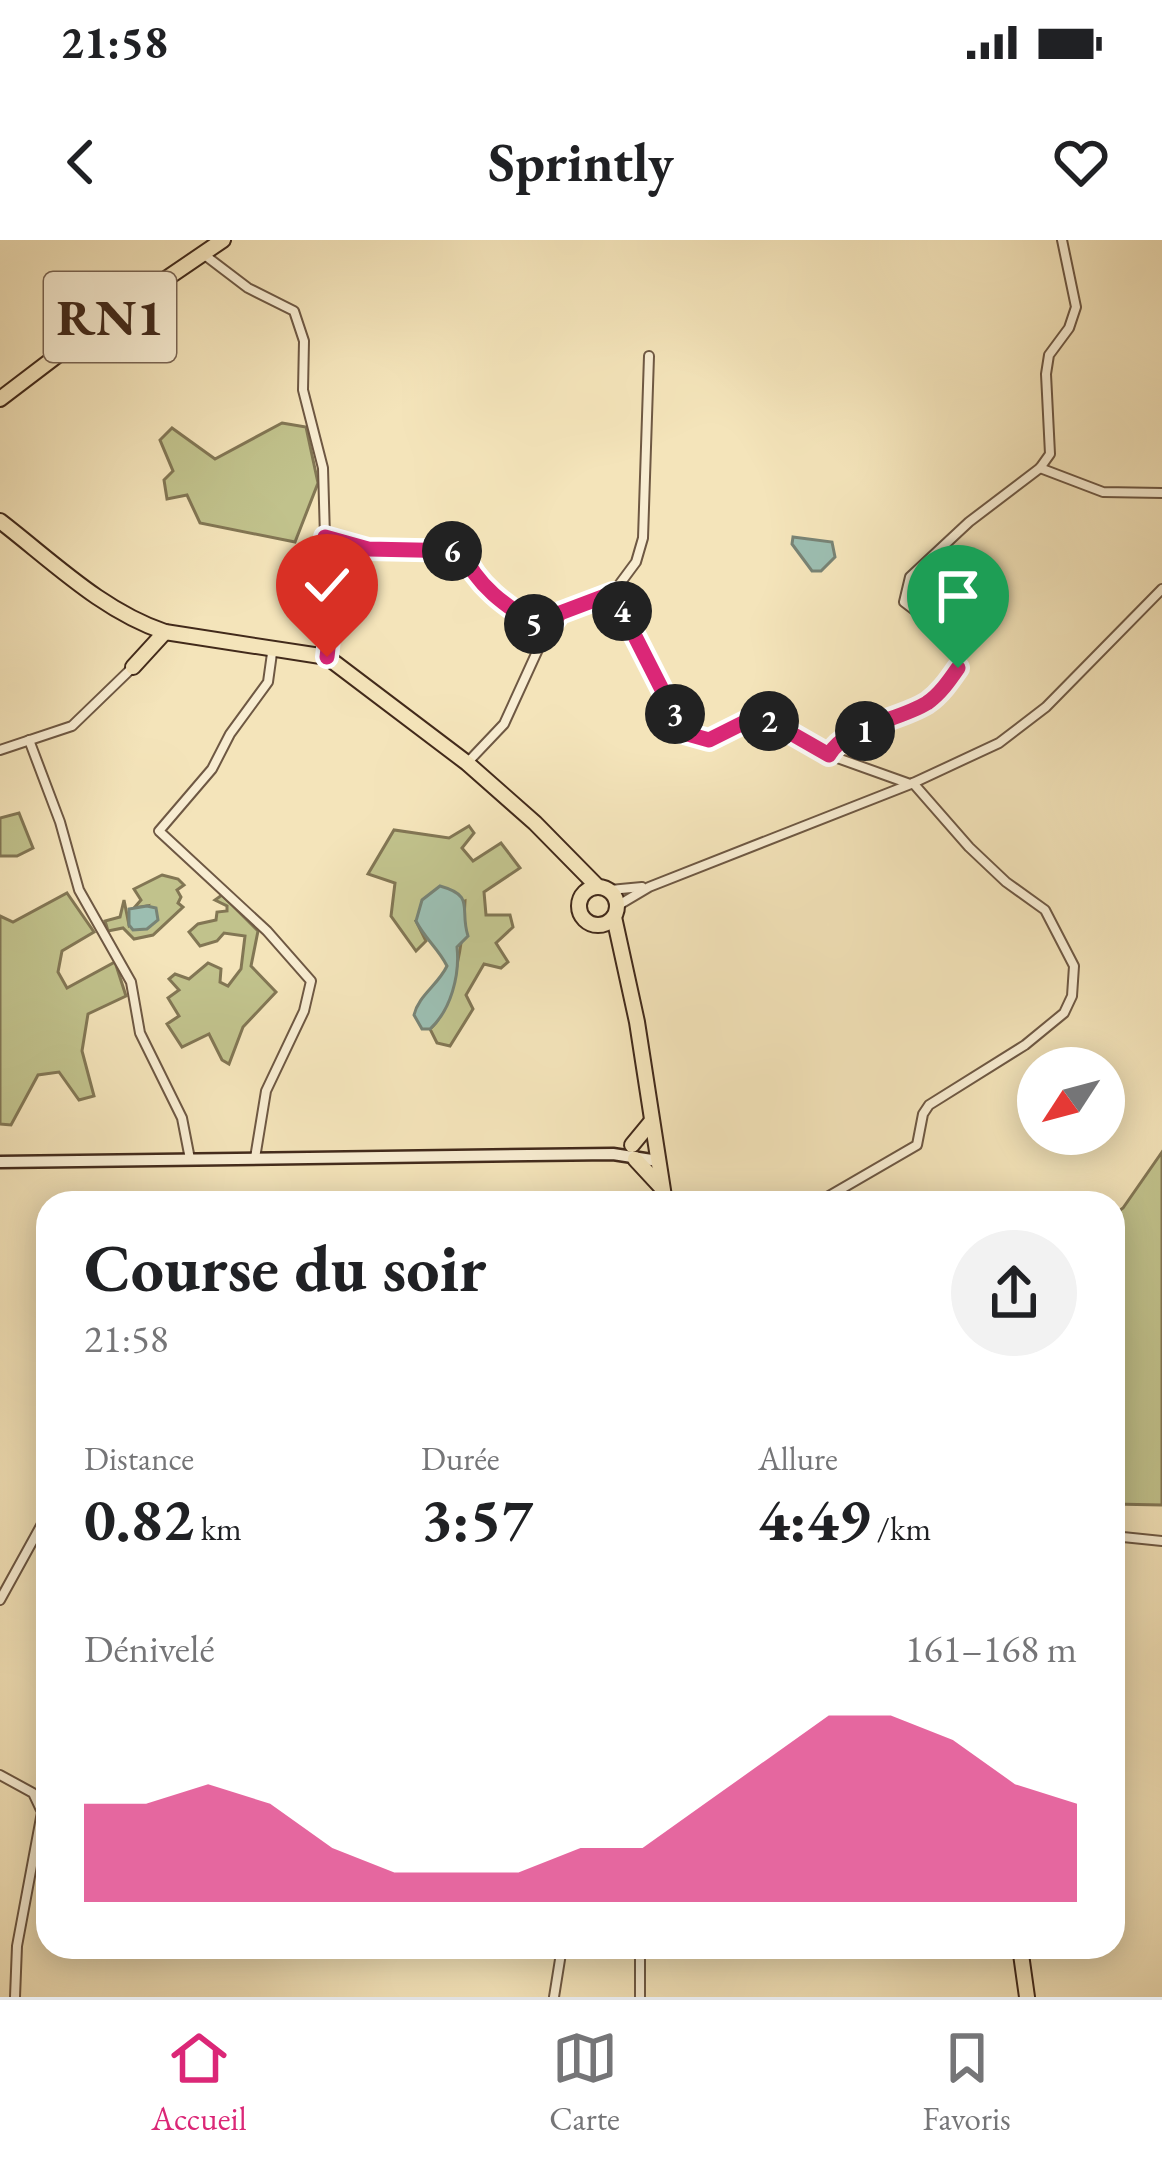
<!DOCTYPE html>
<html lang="fr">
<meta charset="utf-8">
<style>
body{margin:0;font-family:"EB Garamond",serif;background:#f2f2f2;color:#202124;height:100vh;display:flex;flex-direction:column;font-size:45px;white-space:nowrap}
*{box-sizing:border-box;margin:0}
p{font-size:39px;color:#757577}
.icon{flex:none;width:66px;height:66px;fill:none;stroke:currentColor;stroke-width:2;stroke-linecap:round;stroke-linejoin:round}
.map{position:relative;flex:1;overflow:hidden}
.side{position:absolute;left:36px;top:951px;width:1089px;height:768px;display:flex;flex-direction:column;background:#fff;border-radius:36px;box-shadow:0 6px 30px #0003}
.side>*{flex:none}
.needle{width:78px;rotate:234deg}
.buttons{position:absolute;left:1017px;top:807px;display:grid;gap:24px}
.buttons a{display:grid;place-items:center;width:108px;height:108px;border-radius:50%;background:#fff;box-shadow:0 6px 30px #0003;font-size:60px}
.pin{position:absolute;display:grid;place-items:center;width:102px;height:102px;color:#fff;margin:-123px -51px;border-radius:50% 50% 50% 0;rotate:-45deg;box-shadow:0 0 12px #0007}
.pin .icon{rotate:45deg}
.km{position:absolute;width:60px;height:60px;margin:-30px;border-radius:50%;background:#222;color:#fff;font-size:33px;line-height:60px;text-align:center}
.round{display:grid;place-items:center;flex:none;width:126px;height:126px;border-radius:63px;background:#f2f2f2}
.head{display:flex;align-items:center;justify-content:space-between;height:204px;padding:0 48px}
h1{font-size:66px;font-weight:700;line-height:90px}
.metrics{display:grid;grid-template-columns:repeat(3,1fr);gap:18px;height:204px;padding:12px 48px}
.metrics div{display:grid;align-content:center}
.metrics b{font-size:60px;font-weight:700}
.metrics small{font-size:33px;font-weight:400}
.metrics p{font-size:33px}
.chart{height:336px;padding:24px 48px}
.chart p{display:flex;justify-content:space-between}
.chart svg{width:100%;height:216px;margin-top:12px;fill:#db2777;opacity:.7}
.status{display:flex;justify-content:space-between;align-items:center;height:84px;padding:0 60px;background:#fff;direction:ltr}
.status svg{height:33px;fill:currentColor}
header{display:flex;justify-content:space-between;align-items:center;height:156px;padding:0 48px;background:#fff;font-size:54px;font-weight:700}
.dock{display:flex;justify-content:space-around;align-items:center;height:168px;border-top:3px solid #e0e0e0;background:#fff;font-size:33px;color:#757577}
.dock a{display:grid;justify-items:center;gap:6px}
.dock .active{color:#db2777}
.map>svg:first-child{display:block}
.green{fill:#c1c28c;stroke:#827654;stroke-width:3}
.water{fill:#9cbeb1;stroke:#788375;stroke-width:3}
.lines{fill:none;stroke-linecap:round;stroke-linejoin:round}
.street-casing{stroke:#6e5843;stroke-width:12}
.secondary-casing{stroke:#422a1b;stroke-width:15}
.highway-casing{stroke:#422a1b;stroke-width:18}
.street{stroke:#f8edd2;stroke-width:8}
.secondary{stroke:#f8edd2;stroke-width:10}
.highway{stroke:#f4e4ba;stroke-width:14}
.route-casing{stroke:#fff;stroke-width:24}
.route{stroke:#db2777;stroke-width:15}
.labels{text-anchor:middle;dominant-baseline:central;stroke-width:12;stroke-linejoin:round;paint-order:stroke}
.shield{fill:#f8edd2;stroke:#796452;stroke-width:3}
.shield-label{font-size:51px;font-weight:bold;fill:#422a1b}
</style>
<div class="status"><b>21:58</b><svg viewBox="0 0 49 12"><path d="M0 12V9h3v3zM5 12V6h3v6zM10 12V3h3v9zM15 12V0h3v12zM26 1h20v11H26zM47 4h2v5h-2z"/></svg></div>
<header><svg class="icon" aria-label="back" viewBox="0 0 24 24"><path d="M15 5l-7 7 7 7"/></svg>Sprintly<svg class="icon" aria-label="heart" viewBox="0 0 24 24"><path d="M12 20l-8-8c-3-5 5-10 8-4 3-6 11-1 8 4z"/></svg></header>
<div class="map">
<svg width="1162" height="1757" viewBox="0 0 1162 1757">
<rect width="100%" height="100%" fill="#f4e4ba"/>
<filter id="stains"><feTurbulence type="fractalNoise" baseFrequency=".00167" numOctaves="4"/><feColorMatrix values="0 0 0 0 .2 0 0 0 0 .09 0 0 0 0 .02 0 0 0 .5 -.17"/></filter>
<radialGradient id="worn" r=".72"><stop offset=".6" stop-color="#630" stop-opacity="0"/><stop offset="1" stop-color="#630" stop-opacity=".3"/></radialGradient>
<g class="green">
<path d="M282 183 306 187 318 243 295 302 200 283 187 255 167 259 164 240 173 231 160 200 172 188 215 219Z"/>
<path d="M19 573 33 608 17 616H0V578Z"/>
<path d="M469 586 474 593 462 608 473 621 501 603 520 628 484 652 486 675H510L513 687 496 703 508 722 501 728 484 724 466 755 473 769 450 806 437 803 430 789C454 769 464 693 465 661L416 681 426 701 416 711 391 676 395 643 368 634 394 590 449 598Z"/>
<path d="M162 635 178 639 184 645 177 650 181 657 178 663 183 667 153 695 134 699 123 688 108 691 105 681 120 677 124 660 129 685 147 666 134 668 141 660 134 649Z"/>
<path d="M67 653 94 692 62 711 58 732 67 748 115 722 126 756 88 774 82 811 94 856 79 860 59 832 38 835 11 885 0 884V676L13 682Z"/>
<path d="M222 655 258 691 251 726 276 752 243 787 229 824 222 820 209 794 182 807 167 784 179 776 168 758 179 750 169 739 175 734 189 739 208 723 221 729 220 742 228 746 241 729 245 696 224 693 217 701 200 706 189 692 198 684 216 680 217 672 227 671V666L215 660Z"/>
<path d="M1162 912V1265L1113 1264V975L1123 968Z"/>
</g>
<g class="water">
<path d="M793 297 832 302 835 317 821 331H812L792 304Z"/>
<path d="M440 646C476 656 459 668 468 696L457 707C460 735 451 770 430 789H422L414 775C418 756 438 745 447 726 438 708 425 699 416 681L422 660Z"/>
<path d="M147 666 156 668 158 680 147 689 133 690 129 685V669Z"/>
</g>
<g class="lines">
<defs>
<g id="street">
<path d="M202 13 248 48 294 71 304 101 303 150 323 228 325 297 335 347 327 415"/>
<path d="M1040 228 1103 252 1162 253"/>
<path d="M325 297 368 309 462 311C477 350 513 370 546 392"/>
<path d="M613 353 636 322 643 298 649 116"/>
<path d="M29 500 60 582 79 650 131 742 140 793 182 878 190 919"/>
<path d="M0 510 72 486 132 428"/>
<path d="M829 515C839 497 848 497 866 490 910 475 953 454 963 407L904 362 910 337 969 282 1040 228 1050 214 1046 134 1049 115 1069 88 1076 67 1062 0"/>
<path d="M468 522 504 484 546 392 560 373 613 353 684 493 709 499 759 475 829 515 910 544"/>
<path d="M610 650 642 647"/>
<path d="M617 666 649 647 911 544 999 503 1046 467 1162 349"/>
<path d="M255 918 266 851 304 771 311 741 267 691 159 591 212 529 230 494 268 442 273 406"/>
<path d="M817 963 917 905 923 874 929 865 1025 805 1064 773 1072 756 1074 726 1045 670 1006 642 969 607 913 543"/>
<path d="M1113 1296 1162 1301"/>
<path d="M0 1360 48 1273"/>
<path d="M0 1535 33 1553 42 1572 17 1706 15 1757"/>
<path d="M554 1757 562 1707"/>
<path d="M640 1757V1707"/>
</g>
<path id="secondary" d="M0 922 613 914 658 921"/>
<g id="highway">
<path d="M0 159 88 92 223 0"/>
<path d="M0 281C52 321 102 371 165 392L327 417 467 523 535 583 597 646"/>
<path d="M133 427 165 392"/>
<circle cx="598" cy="666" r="19"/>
<path d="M614 677 637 782 665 963"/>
<path d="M632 905 651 882"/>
<path d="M635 919 660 946"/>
<path d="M1020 1707 1027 1757"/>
</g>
</defs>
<use href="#street" class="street-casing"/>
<use href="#secondary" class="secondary-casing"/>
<use href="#highway" class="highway-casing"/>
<use href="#street" class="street"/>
<use href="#secondary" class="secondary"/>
<use href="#highway" class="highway"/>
</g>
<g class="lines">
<defs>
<path id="route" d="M327 417 335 347 325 297 368 309 462 311C478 350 513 370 546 392L560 373 613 353 684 493 709 500 759 475 829 515C845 486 898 481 927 463 940 454 949 441 958 428"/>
</defs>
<use href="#route" class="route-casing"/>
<use href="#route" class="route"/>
</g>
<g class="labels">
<rect class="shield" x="44" y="32" width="132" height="90" rx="9"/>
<g class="shield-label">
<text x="110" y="77">RN1</text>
</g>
</g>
<rect width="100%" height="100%" filter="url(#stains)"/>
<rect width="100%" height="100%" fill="url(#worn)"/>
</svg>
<div class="buttons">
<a><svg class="needle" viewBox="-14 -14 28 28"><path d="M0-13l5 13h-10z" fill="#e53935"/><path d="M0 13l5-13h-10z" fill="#757577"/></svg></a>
</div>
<div class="pin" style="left:958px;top:428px;background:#1e9e55"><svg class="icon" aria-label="arrive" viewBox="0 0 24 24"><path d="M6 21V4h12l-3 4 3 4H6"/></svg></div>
<div class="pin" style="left:327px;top:417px;background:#d93025"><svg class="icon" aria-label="check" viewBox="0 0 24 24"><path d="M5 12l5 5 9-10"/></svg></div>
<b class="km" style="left:865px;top:491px">1</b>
<b class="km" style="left:769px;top:481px">2</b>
<b class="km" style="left:675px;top:474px">3</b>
<b class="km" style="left:622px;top:371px">4</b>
<b class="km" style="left:534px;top:384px">5</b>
<b class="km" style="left:452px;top:311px">6</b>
<section class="side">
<div class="head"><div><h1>Course du soir</h1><p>21:58</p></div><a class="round"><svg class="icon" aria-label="share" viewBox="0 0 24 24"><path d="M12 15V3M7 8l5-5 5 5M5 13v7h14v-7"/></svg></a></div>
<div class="metrics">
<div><p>Distance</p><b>0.82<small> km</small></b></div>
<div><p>Durée</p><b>3:57</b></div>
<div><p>Allure</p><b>4:49<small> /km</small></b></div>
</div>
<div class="chart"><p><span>Dénivelé</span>161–168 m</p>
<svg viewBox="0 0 160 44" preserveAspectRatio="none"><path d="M0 44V24L10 24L20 20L30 24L40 33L50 38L60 38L70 38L80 33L90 33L100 24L110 15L120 6L130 6L140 11L150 20L160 24V44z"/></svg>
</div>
</section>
</div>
<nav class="dock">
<a class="active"><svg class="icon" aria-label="home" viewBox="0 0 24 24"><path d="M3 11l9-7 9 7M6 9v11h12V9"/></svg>Accueil</a>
<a><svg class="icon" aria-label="map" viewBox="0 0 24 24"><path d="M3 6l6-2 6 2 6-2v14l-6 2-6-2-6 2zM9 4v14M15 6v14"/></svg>Carte</a>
<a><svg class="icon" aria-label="saved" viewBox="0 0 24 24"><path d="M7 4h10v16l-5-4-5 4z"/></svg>Favoris</a>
</nav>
